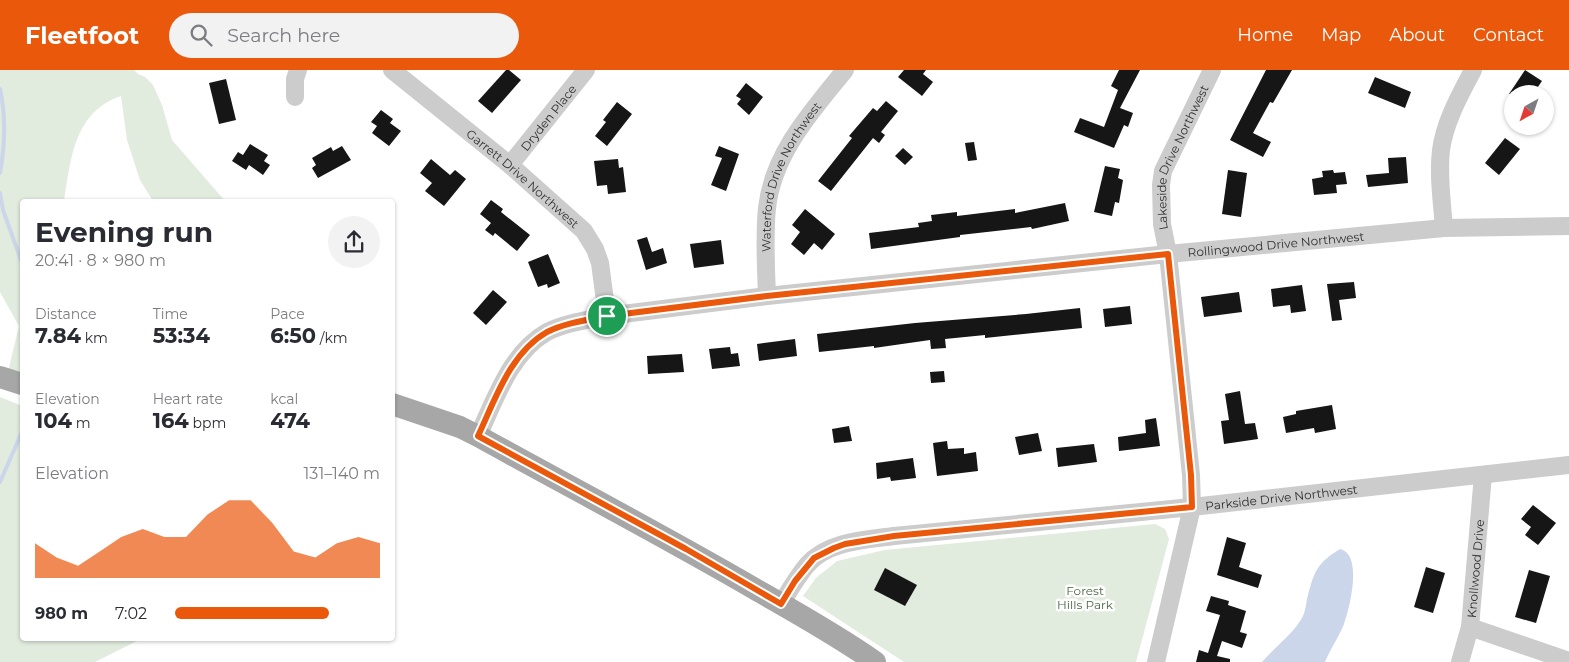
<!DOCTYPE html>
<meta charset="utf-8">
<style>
body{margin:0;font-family:Montserrat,sans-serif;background:#f2f2f3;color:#2b2b33;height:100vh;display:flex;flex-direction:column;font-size:19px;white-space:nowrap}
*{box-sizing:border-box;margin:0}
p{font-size:16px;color:#7c7c81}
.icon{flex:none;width:28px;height:28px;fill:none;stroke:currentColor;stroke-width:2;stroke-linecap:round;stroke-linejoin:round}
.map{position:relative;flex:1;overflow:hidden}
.drawer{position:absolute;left:20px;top:129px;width:375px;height:442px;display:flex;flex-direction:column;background:#fff;border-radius:5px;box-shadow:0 1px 4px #0004}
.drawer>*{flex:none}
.needle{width:32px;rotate:220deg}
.tools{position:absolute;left:1504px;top:15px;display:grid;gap:10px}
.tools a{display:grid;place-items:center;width:50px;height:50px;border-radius:50%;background:#fff;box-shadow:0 1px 4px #0004;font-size:25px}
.pin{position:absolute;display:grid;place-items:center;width:42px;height:42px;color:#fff;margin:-21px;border:2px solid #fff;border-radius:50%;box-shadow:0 1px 5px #0007}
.round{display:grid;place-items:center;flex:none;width:52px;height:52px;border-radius:26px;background:#f2f2f3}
.overview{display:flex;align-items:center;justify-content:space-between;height:85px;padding:0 15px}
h1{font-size:28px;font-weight:700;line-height:38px}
.stats{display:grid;grid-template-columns:repeat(3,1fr);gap:8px;height:85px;padding:5px 15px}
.stats div{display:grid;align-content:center}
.stats b{font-size:21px;font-weight:700}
.stats small{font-size:14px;font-weight:400}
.stats p{font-size:14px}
.chart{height:140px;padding:10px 15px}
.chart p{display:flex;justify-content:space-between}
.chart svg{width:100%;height:90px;margin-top:5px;fill:#ea580c;opacity:.7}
ul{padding:0 15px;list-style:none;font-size:16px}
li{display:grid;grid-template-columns:80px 60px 1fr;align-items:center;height:38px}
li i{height:12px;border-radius:6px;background:#ea580c}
header{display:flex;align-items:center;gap:30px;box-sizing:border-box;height:70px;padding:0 25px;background:#ea580c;color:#fff}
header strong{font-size:24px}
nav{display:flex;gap:28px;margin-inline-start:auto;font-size:18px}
.search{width:350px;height:45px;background:#f2f2f3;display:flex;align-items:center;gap:12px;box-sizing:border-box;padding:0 18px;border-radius:28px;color:#7c7c81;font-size:19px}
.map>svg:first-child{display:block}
.green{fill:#e1ebde}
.water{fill:#cbd6ea}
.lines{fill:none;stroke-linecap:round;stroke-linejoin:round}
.stream{stroke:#cbd6ea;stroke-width:4}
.building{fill:#161616}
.minor{stroke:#ccc;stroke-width:18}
.major{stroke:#a7a7a7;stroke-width:22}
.route-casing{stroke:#fff;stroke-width:10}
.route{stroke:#ea580c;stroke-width:6}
.labels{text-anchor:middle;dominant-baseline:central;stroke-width:5;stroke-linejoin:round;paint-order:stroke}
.street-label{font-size:12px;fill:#2f2f2f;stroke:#fff}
.park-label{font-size:12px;fill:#47683f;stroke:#fff}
</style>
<header>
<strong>Fleetfoot</strong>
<div class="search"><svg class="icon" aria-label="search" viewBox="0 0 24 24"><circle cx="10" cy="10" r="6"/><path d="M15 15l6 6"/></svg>Search here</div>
<nav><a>Home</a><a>Map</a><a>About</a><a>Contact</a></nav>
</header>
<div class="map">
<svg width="1569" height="592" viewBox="0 0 1569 592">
<rect width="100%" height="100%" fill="#fff"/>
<g class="green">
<path d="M0 0H134L138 4 145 7 153 15 162 35 172 70 225 131H153L140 110 127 70 121 26C74 42 71 88 64 131H22V308L8 302 19 256 0 222Z"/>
<path d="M0 327 22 336V569H141L95 592H0Z"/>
<path d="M1155 454 1165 459 1169 469 1136 592H904L803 526 816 508 837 491 885 480Z"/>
</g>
<path class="water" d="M1340 479C1363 484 1350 537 1344 554 1339 567 1330 579 1325 592H1262C1275 577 1292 565 1302 548 1305 543 1306 535 1307 529 1314 502 1316 494 1340 479Z"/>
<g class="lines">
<g class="stream">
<path d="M0 19C6 46 5 75 0 103"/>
<path d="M0 123 3 140 22 193"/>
<path d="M0 412 22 362"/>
</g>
</g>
<g class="building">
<path d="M506 0H509L521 10 492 43 478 31Z"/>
<path d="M904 0H926L923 4 933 12 922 26 898 7Z"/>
<path d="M1119 0H1140L1120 38 1133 43 1128 57 1124 55 1114 78 1074 62 1080 48 1104 57 1118 20 1111 16Z"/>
<path d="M1266 0H1292L1273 33 1270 32 1253 63 1271 72 1263 87 1230 70Z"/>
<path d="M1525 0 1542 11 1533 24H1509Z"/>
<path d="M1375 7 1411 22 1405 38 1368 23Z"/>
<path d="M226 9 236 50 219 54 209 13Z"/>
<path d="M746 13 763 27 749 45 737 34 741 29 736 26Z"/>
<path d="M886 31 898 41 881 62 885 65 879 73 873 68 831 121 818 111 852 68 849 66 873 38 877 41Z"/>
<path d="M617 32 632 44 607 76 595 66 606 52 603 50Z"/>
<path d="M381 40 393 49 390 53 401 61 389 76 372 63 377 56 371 52Z"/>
<path d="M1505 68 1520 79 1499 105 1485 93Z"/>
<path d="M974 72 977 90 968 91 965 73Z"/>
<path d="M250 74 268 85 264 91 270 95 263 105 249 95 246 100 232 91 238 82 243 85Z"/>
<path d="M342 76 351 90 318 108 312 98 316 95 312 88 331 77 333 81Z"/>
<path d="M719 76 739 84 726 121 711 115 722 88 715 86Z"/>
<path d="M903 78 913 87 905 95 895 86Z"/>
<path d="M1406 87 1408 113 1368 117 1366 105 1389 103 1388 88Z"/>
<path d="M431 89 450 105 455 100 466 109 444 136 425 121 432 113 420 103Z"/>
<path d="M618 89 619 98 623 97 626 122 608 124 607 115 597 116 594 91Z"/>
<path d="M1105 96 1120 99 1118 108 1123 110 1119 133 1115 132 1112 146 1094 142Z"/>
<path d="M1228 100 1247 103 1241 147 1222 144Z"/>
<path d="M1333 100 1334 103 1345 102 1347 114 1336 115 1337 123 1314 125 1312 109 1323 107 1322 101Z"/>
<path d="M491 130 503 139 501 142 530 165 517 181 495 163 493 166 485 160 491 153 480 144Z"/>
<path d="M1065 133 1069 151 1032 159 1031 157 960 165V167L871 179 869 163 919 157 918 153 932 151 931 145 957 142V146L1015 139V143Z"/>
<path d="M805 139 835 164 822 180 814 173 804 185 791 174 800 162 792 155Z"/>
<path d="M647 167 652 182 663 178 667 193 646 200 637 170Z"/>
<path d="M721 170 724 194 694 198 690 174Z"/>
<path d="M548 184 560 213 548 218 547 214 538 217 528 192Z"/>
<path d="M1354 212 1356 228 1339 230 1342 250 1332 251 1327 214Z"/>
<path d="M1302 215 1306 241 1291 243 1290 235 1273 237 1271 219Z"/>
<path d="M493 220 507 232 486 255 473 243Z"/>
<path d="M1239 222 1242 242 1204 247 1201 227Z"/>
<path d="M1130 236 1132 254 1105 257 1103 239Z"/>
<path d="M1080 238 1082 258 985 268V265L945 269 946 278 931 279 930 270 874 278V276L819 282 817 264 915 253 1026 244Z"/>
<path d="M795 269 797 286 759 291 757 274Z"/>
<path d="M730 277 731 284 738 283 740 296 712 299 709 279Z"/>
<path d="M682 284 684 302 648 304 647 286Z"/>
<path d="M944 301 945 312 931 313 930 302Z"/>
<path d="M1240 321 1245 354 1255 353 1258 369 1224 374 1221 351 1229 350 1225 324Z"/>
<path d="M1332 335 1336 359 1315 363 1314 358 1286 363 1283 347 1296 344V341Z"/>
<path d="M1156 348 1160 376 1119 381 1118 367 1146 363 1145 350Z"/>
<path d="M849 356 852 371 834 373 832 359Z"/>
<path d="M1038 363 1042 381 1019 385 1015 367Z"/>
<path d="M947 371 948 379 964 378V384L976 382 978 401 937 406 933 373Z"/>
<path d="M1094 374 1097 392 1058 397 1056 378Z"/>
<path d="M913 388 916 408 891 411 890 407 877 409 876 393Z"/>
<path d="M1533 435 1556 453 1538 475 1525 465 1531 457 1521 449Z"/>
<path d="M1227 467 1246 473 1239 497 1262 505 1258 518 1217 505Z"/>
<path d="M1426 497 1445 503 1433 543 1414 537Z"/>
<path d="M885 498 917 515 905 536 874 520Z"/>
<path d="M1529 500 1550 506 1536 553 1515 547Z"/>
<path d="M1211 526 1229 531 1228 535 1246 541 1240 562 1247 564 1242 578 1222 571 1217 586 1230 589V592H1196L1199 580 1208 583 1220 545 1206 541Z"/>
</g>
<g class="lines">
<g class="minor">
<path id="s1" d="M392 0 510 95 584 161 595 179 600 193 607 246"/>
<path d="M295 27V9L298 0"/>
<path id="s2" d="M510 95 586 0"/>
<path d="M1444 158C1442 132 1438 105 1441 80 1445 51 1460 25 1473 0"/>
<path id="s3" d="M767 226C766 197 764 167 767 138 773 83 812 41 845 0"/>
<path id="s4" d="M478 366C495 330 510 283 547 262 565 253 587 250 607 246L767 226 1168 184 1444 158 1569 156"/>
<path id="s5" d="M781 534C789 521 797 507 807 495 828 471 865 470 894 466L1192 437 1569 395"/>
<path d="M1470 557 1569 591"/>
<path id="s6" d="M1156 592 1192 437 1191 405 1168 184 1162 154 1161 115 1163 101 1212 0"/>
<path id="s7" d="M1460 592 1470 557 1483 405"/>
</g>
<g class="major">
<path d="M0 307 22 314"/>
<path d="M392 334 460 357 478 366C570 417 664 466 755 519 795 542 837 565 875 592"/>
</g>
</g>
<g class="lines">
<defs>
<path id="route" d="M1168 184 1191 405 1192 437 894 466 845 474 834 478 814 488 795 511 781 534 686 479 478 366C495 330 510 283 547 262 565 253 587 250 607 246L767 226Z"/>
</defs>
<use href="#route" class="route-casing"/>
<use href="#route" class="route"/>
</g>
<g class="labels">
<g class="street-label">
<text stroke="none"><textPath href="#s2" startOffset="61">Dryden Place</textPath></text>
<text stroke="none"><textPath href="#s6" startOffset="515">Lakeside Drive Northwest</textPath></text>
<text stroke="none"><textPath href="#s1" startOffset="170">Garrett Drive Northwest</textPath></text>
<text stroke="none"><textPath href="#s3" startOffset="125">Waterford Drive Northwest</textPath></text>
<text stroke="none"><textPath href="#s4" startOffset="862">Rollingwood Drive Northwest</textPath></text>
<text stroke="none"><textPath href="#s5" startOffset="530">Parkside Drive Northwest</textPath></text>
<text stroke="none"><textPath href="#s7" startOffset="95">Knollwood Drive</textPath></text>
</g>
<g class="park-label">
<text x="1085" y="520">Forest<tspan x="1085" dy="14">Hills Park</tspan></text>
</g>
</g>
</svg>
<div class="tools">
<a><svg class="needle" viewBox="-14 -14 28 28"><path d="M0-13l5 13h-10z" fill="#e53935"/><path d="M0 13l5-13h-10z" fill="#7c7c81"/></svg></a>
</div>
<div class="pin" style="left:607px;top:246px;background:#1e9e55"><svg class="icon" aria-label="arrive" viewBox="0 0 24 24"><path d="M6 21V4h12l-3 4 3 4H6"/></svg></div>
<section class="drawer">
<div class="overview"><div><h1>Evening run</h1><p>20:41 · 8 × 980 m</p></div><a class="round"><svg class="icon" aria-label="share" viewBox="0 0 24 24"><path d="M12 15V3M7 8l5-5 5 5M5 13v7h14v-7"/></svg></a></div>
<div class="stats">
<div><p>Distance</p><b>7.84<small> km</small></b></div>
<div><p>Time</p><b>53:34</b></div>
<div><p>Pace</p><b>6:50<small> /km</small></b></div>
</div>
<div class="stats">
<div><p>Elevation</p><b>104<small> m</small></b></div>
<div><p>Heart rate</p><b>164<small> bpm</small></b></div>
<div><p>kcal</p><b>474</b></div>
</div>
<div class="chart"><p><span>Elevation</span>131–140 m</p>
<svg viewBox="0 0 160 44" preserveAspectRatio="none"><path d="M0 44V27L10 34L20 38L30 31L40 24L50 20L60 24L70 24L80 13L90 6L100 6L110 17L120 31L130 34L140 27L150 24L160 27V44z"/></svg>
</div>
<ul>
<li><b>980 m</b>7:02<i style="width:75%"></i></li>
</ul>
</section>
</div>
